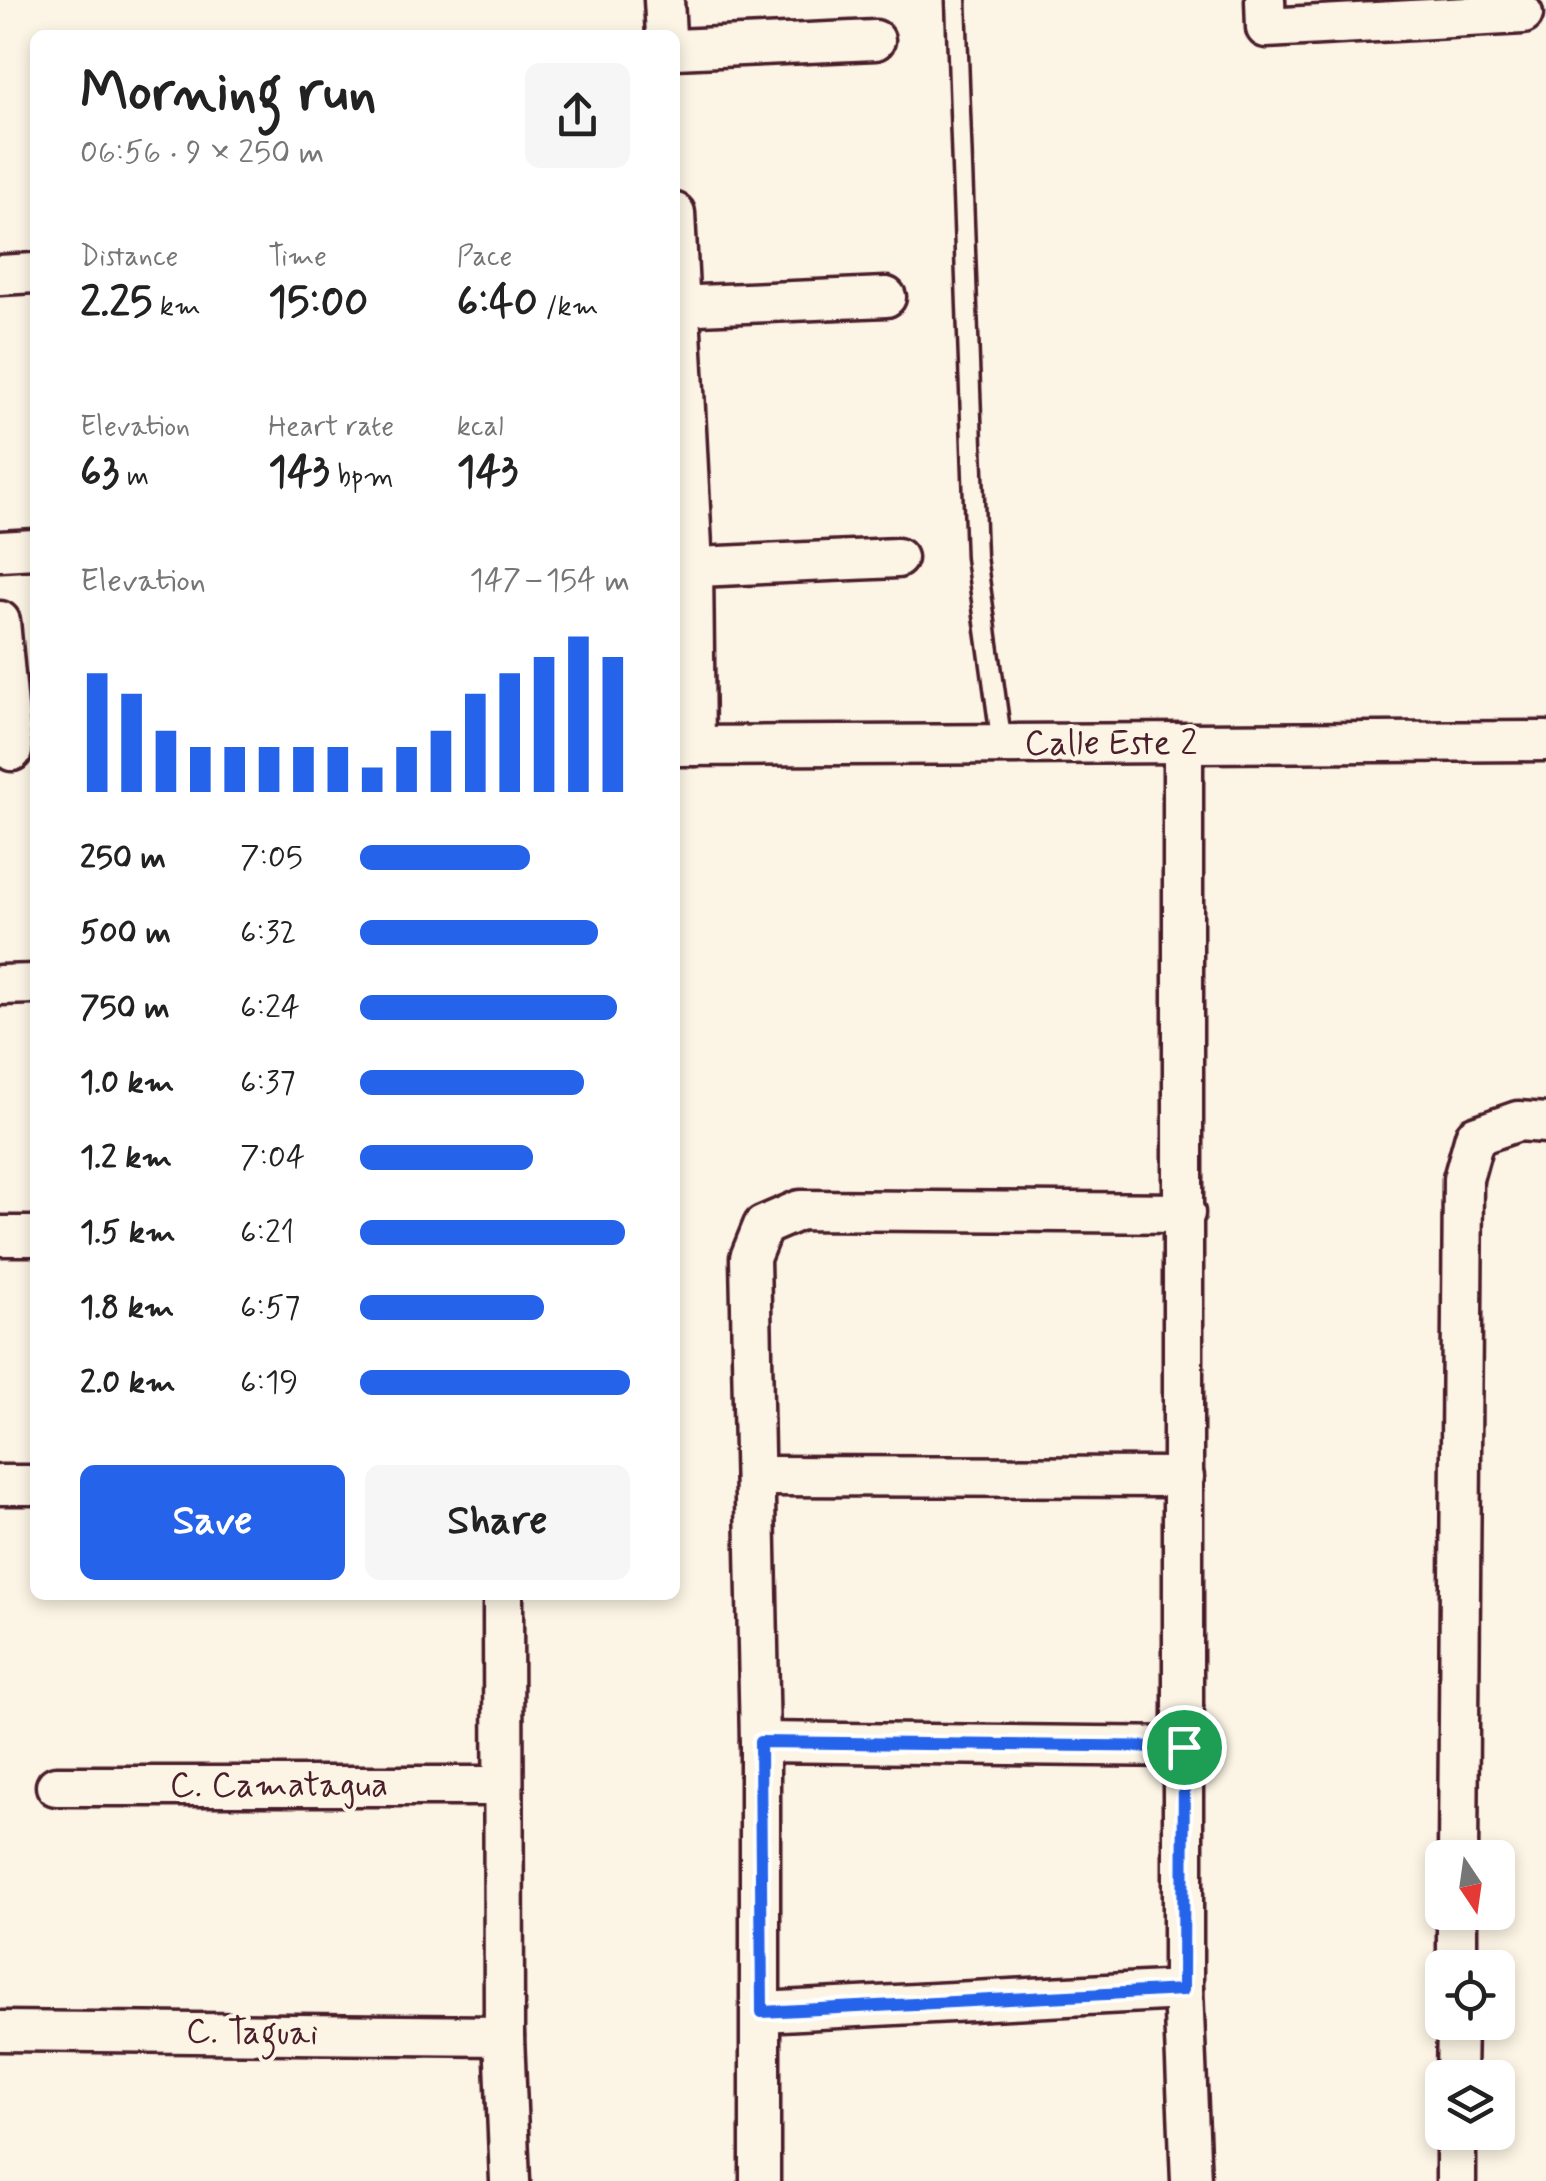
<!DOCTYPE html>
<meta charset="utf-8">
<style>
body{margin:0;font-family:Mynerve,sans-serif;background:#f6f6f6;color:#222;height:100vh;display:flex;flex-direction:column;font-size:38px;white-space:nowrap}
*{box-sizing:border-box;margin:0}
p{font-size:32px;color:#767676}
.icon{flex:none;width:55px;height:55px;fill:none;stroke:currentColor;stroke-width:2;stroke-linecap:round;stroke-linejoin:round}
.map{position:relative;flex:1;overflow:hidden}
.drawer{position:absolute;left:30px;top:30px;width:650px;height:1570px;display:flex;flex-direction:column;background:#fff;border-radius:15px;box-shadow:0 5px 15px #0003}
.drawer>*{flex:none}
.needle{width:65px;rotate:167deg}
.controls{position:absolute;left:1425px;top:1840px;display:grid;gap:20px}
.controls a{display:grid;place-items:center;width:90px;height:90px;border-radius:15px;background:#fff;box-shadow:0 5px 15px #0003;font-size:50px}
.pin{position:absolute;display:grid;place-items:center;width:85px;height:85px;color:#fff;margin:-42px;border:5px solid #fff;border-radius:50%;box-shadow:0 2px 10px #0007}
.round{display:grid;place-items:center;flex:none;width:105px;height:105px;border-radius:15px;background:#f6f6f6}
.overview{display:flex;align-items:center;justify-content:space-between;height:170px;padding:0 50px}
h1{font-size:55px;font-weight:800;line-height:75px}
.metrics{display:grid;grid-template-columns:repeat(3,1fr);gap:15px;height:170px;padding:10px 50px}
.metrics div{display:grid;align-content:center}
.metrics b{font-size:42px;font-weight:800}
.metrics small{font-size:28px;font-weight:400}
.metrics p{font-size:28px}
.chart{height:280px;padding:20px 50px}
.chart p{display:flex;justify-content:space-between}
.chart svg{width:100%;height:180px;margin-top:10px;stroke:#2563eb;stroke-width:6}
.primary-button{display:flex;gap:20px;margin-top:auto;padding:20px 50px}
.primary-button a{flex:1;height:115px;border-radius:15px;background:#2563eb;color:#fff;font-size:40px;font-weight:800;line-height:115px;text-align:center}
.primary-button a+a{background:#f6f6f6;color:#222}
ul{padding:0 50px;list-style:none;font-size:32px}
li{display:grid;grid-template-columns:160px 120px 1fr;align-items:center;height:75px}
li i{height:25px;border-radius:12px;background:#2563eb}
.map>svg:first-child{display:block}
.lines{fill:none;stroke-linecap:round;stroke-linejoin:round}
.lane-casing{stroke:#4a1f2b;stroke-width:25}
.street-casing{stroke:#4a1f2b;stroke-width:45}
.lane{stroke:#fcf5e5;stroke-width:18}
.street{stroke:#fcf5e5;stroke-width:38}
.route-casing{stroke:#fff;stroke-width:20}
.route{stroke:#2563eb;stroke-width:12}
.labels{text-anchor:middle;dominant-baseline:central;stroke-width:8;stroke-linejoin:round;paint-order:stroke}
.street-label{font-size:35px;fill:#4a1f2b;stroke:#fcf5e5}
</style>
<div class="map">
<svg width="1546" height="2181" viewBox="0 0 1546 2181">
<rect width="100%" height="100%" fill="#fcf5e5"/>
<filter id="ink" filterUnits="userSpaceOnUse"><feTurbulence type="fractalNoise" baseFrequency=".01" numOctaves="2"/><feDisplacementMap in="SourceGraphic" scale="20" xChannelSelector="R" yChannelSelector="G"/><feConvolveMatrix kernelMatrix="1 2 1 2 8 2 1 2 1" color-interpolation-filters="sRGB"/></filter>
<g filter="url(#ink)">
<g class="lines">
<defs>
<path id="lane" d="M956 0 976 557 1002 745"/>
<g id="street">
<path d="M664 0 666 35"/>
<path d="M1265 0 1266 28 1523 14"/>
<path d="M675 49 875 40"/>
<path d="M675 213 693 567 695 746"/>
<path d="M0 275 35 273"/>
<path d="M675 306 886 297"/>
<path d="M0 551 35 549"/>
<path d="M675 568 897 558"/>
<path d="M0 621 12 751"/>
<path d="M1183 744V1990L1191 2181"/>
<path d="M675 746 1546 741"/>
<path d="M0 985 35 984"/>
<path d="M0 1236H35"/>
<path d="M755 1476 1184 1477"/>
<path d="M0 1485H35"/>
<path d="M503 1595 504 2036 510 2181"/>
<path d="M760 1742 1184 1747"/>
<path d="M56 1786H502"/>
<path d="M1458 1858 1463 1179 1475 1136 1518 1121 1546 1123"/>
<path d="M1457 1968V1912"/>
<path d="M762 2012 1183 1990"/>
<path d="M0 2031 504 2036"/>
<path d="M1456 2078 1457 2022"/>
<path d="M760 2181V1742L750 1258 763 1226 800 1210 1185 1213"/>
<path d="M1456 2181V2132"/>
</g>
</defs>
<use href="#lane" class="lane-casing"/>
<use href="#street" class="street-casing"/>
<use href="#lane" class="lane"/>
<use href="#street" class="street"/>
</g>
</g>
<g class="lines" filter="url(#ink)">
<defs>
<path id="route" d="M760 1742 1184 1747 1183 1990 762 2012Z"/>
</defs>
<use href="#route" class="route-casing"/>
<use href="#route" class="route"/>
</g>
<g class="labels">
<g class="street-label">
<text x="1111" y="744">Calle Este 2</text>
<text x="279" y="1786">C. Camatagua</text>
<text transform="translate(252 2033) rotate(1)">C. Taguai</text>
</g>
</g>
</svg>
<div class="controls">
<a><svg class="needle" viewBox="-14 -14 28 28"><path d="M0-13l5 13h-10z" fill="#e53935"/><path d="M0 13l5-13h-10z" fill="#767676"/></svg></a>
<a><svg class="icon" aria-label="locate" viewBox="0 0 24 24"><circle cx="12" cy="12" r="6"/><path d="M12 2v4M12 18v4M2 12h4M18 12h4"/></svg></a>
<a><svg class="icon" aria-label="layers" viewBox="0 0 24 24"><path d="M12 4l9 5-9 5-9-5zM3 14l9 5 9-5"/></svg></a>
</div>
<div class="pin" style="left:1184px;top:1747px;background:#1e9e55"><svg class="icon" aria-label="arrive" viewBox="0 0 24 24"><path d="M6 21V4h12l-3 4 3 4H6"/></svg></div>
<section class="drawer">
<div class="overview"><div><h1>Morning run</h1><p>06:56 · 9 × 250 m</p></div><a class="round"><svg class="icon" aria-label="share" viewBox="0 0 24 24"><path d="M12 15V3M7 8l5-5 5 5M5 13v7h14v-7"/></svg></a></div>
<div class="metrics">
<div><p>Distance</p><b>2.25<small> km</small></b></div>
<div><p>Time</p><b>15:00</b></div>
<div><p>Pace</p><b>6:40<small> /km</small></b></div>
</div>
<div class="metrics">
<div><p>Elevation</p><b>63<small> m</small></b></div>
<div><p>Heart rate</p><b>143<small> bpm</small></b></div>
<div><p>kcal</p><b>143</b></div>
</div>
<div class="chart"><p><span>Elevation</span>147–154 m</p>
<svg viewBox="0 0 160 44" preserveAspectRatio="none"><path d="M5 44V15M15 44V20M25 44V29M35 44V33M45 44V33M55 44V33M65 44V33M75 44V33M85 44V38M95 44V33M105 44V29M115 44V20M125 44V15M135 44V11M145 44V6M155 44V11"/></svg>
</div>
<ul>
<li><b>250 m</b>7:05<i style="width:63%"></i></li>
<li><b>500 m</b>6:32<i style="width:88%"></i></li>
<li><b>750 m</b>6:24<i style="width:95%"></i></li>
<li><b>1.0 km</b>6:37<i style="width:83%"></i></li>
<li><b>1.2 km</b>7:04<i style="width:64%"></i></li>
<li><b>1.5 km</b>6:21<i style="width:98%"></i></li>
<li><b>1.8 km</b>6:57<i style="width:68%"></i></li>
<li><b>2.0 km</b>6:19<i style="width:100%"></i></li>
</ul>
<div class="primary-button"><a>Save</a><a>Share</a></div>
</section>
</div>
